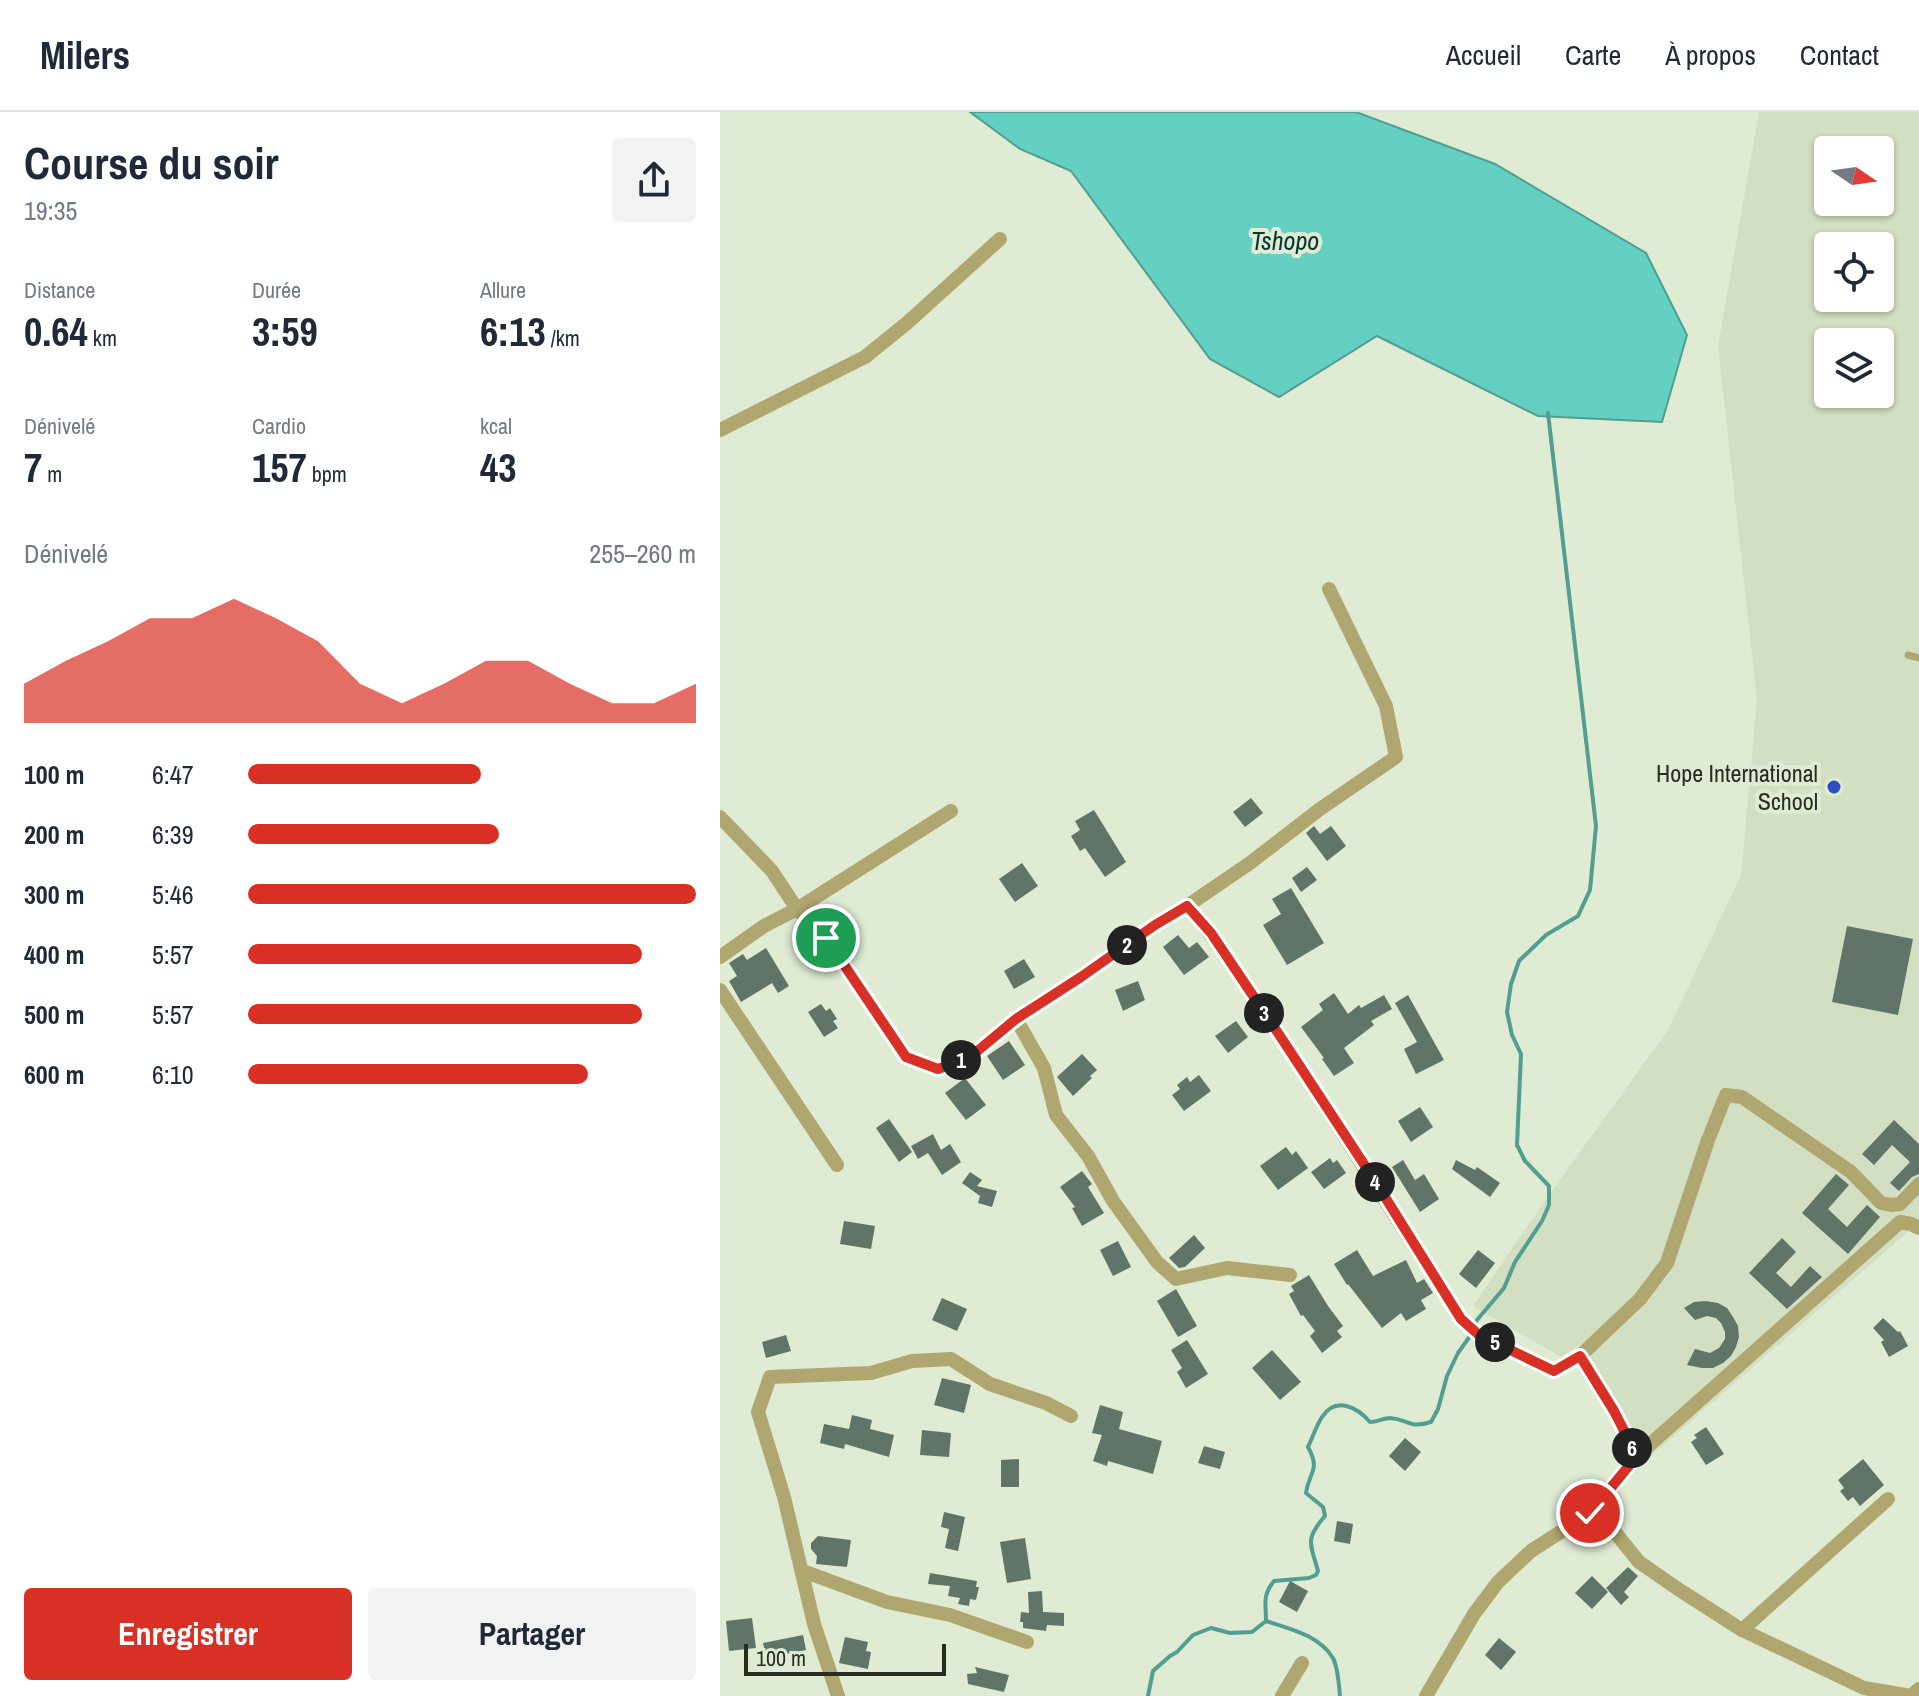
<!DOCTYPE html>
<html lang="fr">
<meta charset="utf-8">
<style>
body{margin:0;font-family:"Archivo Narrow",sans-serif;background:#f2f2f3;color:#1f2937;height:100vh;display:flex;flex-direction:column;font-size:30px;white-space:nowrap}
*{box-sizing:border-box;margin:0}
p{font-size:26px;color:#747a83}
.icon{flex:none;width:44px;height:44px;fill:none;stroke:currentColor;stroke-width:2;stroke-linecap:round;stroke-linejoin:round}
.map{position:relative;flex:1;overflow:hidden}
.side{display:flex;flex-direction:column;background:#fff;width:720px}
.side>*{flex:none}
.needle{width:52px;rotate:103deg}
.buttons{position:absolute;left:1094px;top:24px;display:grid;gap:16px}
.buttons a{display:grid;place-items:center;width:80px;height:80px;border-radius:8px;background:#fff;box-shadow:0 2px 6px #0004;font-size:40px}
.scale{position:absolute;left:24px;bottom:20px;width:202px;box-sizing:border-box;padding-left:8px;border:4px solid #282c23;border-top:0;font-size:22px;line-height:28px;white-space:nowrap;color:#282c23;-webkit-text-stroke:6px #dfebd3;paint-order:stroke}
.pin{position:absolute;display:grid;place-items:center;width:68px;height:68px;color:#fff;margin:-34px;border:4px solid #fff;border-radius:50%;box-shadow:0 2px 8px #0007}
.km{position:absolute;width:40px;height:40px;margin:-20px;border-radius:50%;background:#222;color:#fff;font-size:22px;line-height:40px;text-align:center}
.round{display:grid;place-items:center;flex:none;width:84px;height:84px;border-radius:8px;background:#f2f2f3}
.overview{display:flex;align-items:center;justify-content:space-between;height:136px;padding:0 24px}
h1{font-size:44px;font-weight:700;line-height:60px}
.metrics{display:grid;grid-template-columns:repeat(3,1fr);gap:12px;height:136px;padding:8px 24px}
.metrics div{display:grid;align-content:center}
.metrics b{font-size:40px;font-weight:700}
.metrics small{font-size:22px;font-weight:400}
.metrics p{font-size:22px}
.chart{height:224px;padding:16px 24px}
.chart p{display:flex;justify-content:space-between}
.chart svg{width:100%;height:144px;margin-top:8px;fill:#d93025;opacity:.7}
.action{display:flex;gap:16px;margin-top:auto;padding:16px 24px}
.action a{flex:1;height:92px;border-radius:8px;background:#d93025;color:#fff;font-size:32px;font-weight:700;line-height:92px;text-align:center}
.action a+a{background:#f2f2f3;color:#1f2937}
ul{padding:0 24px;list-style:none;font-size:26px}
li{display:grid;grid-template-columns:128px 96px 1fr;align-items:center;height:60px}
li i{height:20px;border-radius:10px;background:#d93025}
header{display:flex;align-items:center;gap:48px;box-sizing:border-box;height:112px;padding:0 40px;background:#fff;border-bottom:2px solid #e0e1e3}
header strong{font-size:38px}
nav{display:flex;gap:44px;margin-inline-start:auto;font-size:28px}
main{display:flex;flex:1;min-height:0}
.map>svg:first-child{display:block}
.built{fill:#d2dfc2;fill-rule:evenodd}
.water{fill:#64d0c1;stroke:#529f92;stroke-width:2}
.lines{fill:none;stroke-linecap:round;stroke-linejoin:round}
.stream{stroke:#529f92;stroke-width:4}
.building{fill:#607567}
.service{stroke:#afa670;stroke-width:7}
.minor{stroke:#afa670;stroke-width:14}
.route-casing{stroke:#fff;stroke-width:16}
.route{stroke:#d93025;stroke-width:10}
.poi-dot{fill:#2c50c0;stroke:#dfebd3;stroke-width:3}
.labels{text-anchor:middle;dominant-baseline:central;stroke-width:8;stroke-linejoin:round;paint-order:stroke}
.poi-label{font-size:24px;fill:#282c23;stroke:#dfebd3;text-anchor:end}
.water-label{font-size:26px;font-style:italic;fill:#043933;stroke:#dfebd3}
</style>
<header>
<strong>Milers</strong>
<nav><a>Accueil</a><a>Carte</a><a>À propos</a><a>Contact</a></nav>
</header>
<main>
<section class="side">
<div class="overview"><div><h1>Course du soir</h1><p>19:35</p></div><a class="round"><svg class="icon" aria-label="share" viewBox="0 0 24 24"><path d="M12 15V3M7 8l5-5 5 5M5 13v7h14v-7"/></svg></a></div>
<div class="metrics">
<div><p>Distance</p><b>0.64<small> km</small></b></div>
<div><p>Durée</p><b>3:59</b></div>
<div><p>Allure</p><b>6:13<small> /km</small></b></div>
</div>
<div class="metrics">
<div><p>Dénivelé</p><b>7<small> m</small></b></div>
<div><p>Cardio</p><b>157<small> bpm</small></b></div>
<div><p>kcal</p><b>43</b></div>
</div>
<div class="chart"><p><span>Dénivelé</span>255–260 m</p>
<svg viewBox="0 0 160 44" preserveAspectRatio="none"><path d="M0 44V32L10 25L20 19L30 12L40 12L50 6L60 12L70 19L80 32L90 38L100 32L110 25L120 25L130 32L140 38L150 38L160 32V44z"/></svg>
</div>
<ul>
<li><b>100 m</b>6:47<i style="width:52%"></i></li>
<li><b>200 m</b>6:39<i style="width:56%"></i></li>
<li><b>300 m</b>5:46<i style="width:100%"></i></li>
<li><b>400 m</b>5:57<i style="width:88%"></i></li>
<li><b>500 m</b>5:57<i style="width:88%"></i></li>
<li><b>600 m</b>6:10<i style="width:76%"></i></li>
</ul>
<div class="action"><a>Enregistrer</a><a>Partager</a></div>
</section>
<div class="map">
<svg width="1199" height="1584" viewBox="0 0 1199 1584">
<rect width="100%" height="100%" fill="#dfebd3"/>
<path class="built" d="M1039 0H1199V1110L931 1344 919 1330 861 1233 841 1245 753 1194 824 1090 948 918 1021 763 1037 588 998 234ZM1108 38H1160V90H1108ZM1108 134H1160V186H1108ZM1108 230H1160V282H1108Z"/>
<path class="water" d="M250 0H636L775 52 926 141 967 223 942 310 818 304 657 224 559 285 490 247 351 59 300 37Z"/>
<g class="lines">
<g class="stream">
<path d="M546 1509C570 1517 599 1523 613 1546 618 1556 619 1573 620 1584"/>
<path d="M428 1584 433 1559 450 1544 457 1540 473 1523 491 1516 510 1521 532 1520 546 1509C546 1491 542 1484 554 1469L589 1466 596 1463 598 1459C590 1431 585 1427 605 1404L603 1395 586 1381C589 1359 601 1359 588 1335 593 1325 596 1314 602 1305 616 1284 637 1295 650 1310 657 1310 664 1306 670 1306 688 1307 688 1317 711 1310L718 1297 727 1264 738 1241 750 1224 757 1208 784 1176 795 1150 822 1109 829 1093V1074L805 1049 797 1033 801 942 792 923 787 900 791 872 799 849 826 823 858 804 870 778 876 714 828 301"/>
</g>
</g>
<g class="building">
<path d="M531 686 543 701 525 715 513 700Z"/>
<path d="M374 698 406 750 385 765 365 736 360 739 351 724 360 718 355 709Z"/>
<path d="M594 714 600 722 611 714 626 734 607 749 586 721Z"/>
<path d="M302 751 318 774 295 790 279 767Z"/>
<path d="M587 755 597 768 581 780 572 766Z"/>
<path d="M571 776 604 831 567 853 543 813 561 802 552 787Z"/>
<path d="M1127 814 1193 827 1178 903 1112 890Z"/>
<path d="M458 823 469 836 477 830 489 845 464 863 443 835Z"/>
<path d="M46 836 69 874 58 881 52 871 21 890 9 869 17 864 9 851 23 842 27 848Z"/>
<path d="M304 847 315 865 294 877 284 859Z"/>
<path d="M418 869 425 888 403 899 395 878Z"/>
<path d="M614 881 628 902 639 893 641 896 664 883 672 897 651 909 654 913 624 936 634 951 614 964 602 947 604 946 581 915 603 898 599 892Z"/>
<path d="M688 883 724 948 696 962 684 937 697 930 675 891Z"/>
<path d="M101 892 106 899 110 896 117 907 113 909 118 916 104 925 88 900Z"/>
<path d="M516 909 528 925 508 941 495 924Z"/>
<path d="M289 929 305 953 283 968 267 944Z"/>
<path d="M362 942 377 958 370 964 372 966 353 984 337 965Z"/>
<path d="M479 963 491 979 464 999 452 983 460 977 457 973 467 965 470 970Z"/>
<path d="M245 966 266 993 246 1008 225 981Z"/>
<path d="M700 995 713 1015 691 1030 678 1009Z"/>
<path d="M169 1007 192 1040 179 1050 156 1016Z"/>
<path d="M1174 1008 1199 1032V1062L1192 1065 1179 1079 1170 1071 1190 1050 1172 1033 1154 1053 1142 1042Z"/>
<path d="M213 1022 221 1038 230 1032 241 1050 222 1063 208 1041 198 1047 191 1034Z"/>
<path d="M566 1035 572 1043 576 1039 588 1056 558 1078 540 1054Z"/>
<path d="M610 1046 613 1051 617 1048 626 1061 604 1077 591 1060Z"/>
<path d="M683 1048 695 1068 704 1062 719 1087 700 1100 672 1055Z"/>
<path d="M736 1048 755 1058 757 1055 780 1071 770 1085 732 1057Z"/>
<path d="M362 1059 372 1072 368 1075 384 1101 362 1114 352 1096 355 1095 340 1075Z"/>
<path d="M250 1060 262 1068 257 1074 277 1079 272 1095 258 1091 260 1084 242 1071Z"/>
<path d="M1116 1062 1129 1073 1108 1097 1127 1115 1147 1093 1160 1105 1128 1142 1082 1101Z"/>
<path d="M124 1109 155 1114 151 1137 120 1132Z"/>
<path d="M474 1123 485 1136 465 1155 459 1156 449 1146Z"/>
<path d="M1062 1126 1076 1140 1056 1161 1071 1175 1090 1154 1102 1165 1067 1197 1029 1161Z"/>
<path d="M398 1129 411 1155 393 1164 380 1138Z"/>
<path d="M637 1138 653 1164 686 1148 697 1171 704 1167 713 1181 701 1188 706 1197 686 1209 681 1201 662 1216 628 1172 627 1173 614 1152Z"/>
<path d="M758 1138 775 1151 756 1176 739 1162Z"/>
<path d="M589 1163 608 1194 623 1214 617 1219 622 1225 602 1241 590 1224 595 1219 583 1203 581 1204 569 1182 574 1179 571 1174Z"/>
<path d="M456 1177 477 1214 458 1225 437 1189Z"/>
<path d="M222 1186 247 1197 237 1219 212 1208Z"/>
<path d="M986 1189 998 1191 1007 1196 1013 1205 1018 1214 1019 1225 1016 1235 1011 1244 1003 1251 993 1256H982L967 1253 975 1237 990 1241 999 1236 1005 1227V1220L1001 1211 996 1206 987 1204 975 1208 964 1196 974 1190Z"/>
<path d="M1163 1206 1178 1220 1180 1219 1188 1234 1169 1245 1161 1230 1164 1228 1153 1216Z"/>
<path d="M66 1223 71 1239 46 1246 42 1230Z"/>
<path d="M467 1228 488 1262 466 1276 457 1260 462 1256 451 1238Z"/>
<path d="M552 1238 581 1270 560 1288 532 1256Z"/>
<path d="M222 1266 251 1273 244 1301 214 1293Z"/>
<path d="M380 1293 403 1300 399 1317 442 1329 433 1362 388 1349 387 1354 373 1349 382 1323 372 1321Z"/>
<path d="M132 1303 152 1308 150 1317 174 1323 169 1345 125 1332 124 1337 100 1331 104 1312 129 1317Z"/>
<path d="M986 1315 1004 1342 986 1353 971 1330 977 1326 974 1323Z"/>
<path d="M202 1318 231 1321 229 1345 200 1343Z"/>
<path d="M685 1326 701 1340 685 1359 669 1344Z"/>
<path d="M484 1334 505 1340 500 1357 478 1351Z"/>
<path d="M299 1347V1375H281V1348Z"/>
<path d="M1143 1347 1164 1373 1140 1394 1133 1385 1128 1389 1120 1379 1124 1376 1118 1368Z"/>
<path d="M224 1400 245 1405 238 1439 225 1436 229 1417 221 1415Z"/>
<path d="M617 1409 633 1412 630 1432 614 1429Z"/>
<path d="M98 1424 131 1428 127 1455 96 1452 97 1444 91 1437V1431Z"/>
<path d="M305 1426 311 1467 287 1471 280 1430Z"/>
<path d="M908 1455 918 1464 904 1480 909 1485 901 1493 886 1476Z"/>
<path d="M210 1461 257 1469 256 1475H259L256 1488 250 1487 249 1494 238 1492 240 1486 228 1484 230 1474 208 1472Z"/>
<path d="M872 1464 888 1480 872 1497 855 1481Z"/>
<path d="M570 1469 588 1479 577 1500 559 1490Z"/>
<path d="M322 1479 323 1500 344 1501V1514L327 1513 326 1519 303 1516V1510H300L301 1500 309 1501 308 1480Z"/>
<path d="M32 1506 36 1536 9 1539 6 1509Z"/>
<path d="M83 1523 86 1538 46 1546 43 1531Z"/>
<path d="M125 1525 148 1530 146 1539 151 1540 148 1557 119 1551Z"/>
<path d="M779 1526 796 1540 781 1558 765 1543Z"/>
<path d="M255 1555 289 1563 284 1580 248 1572 247 1562 257 1561Z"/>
</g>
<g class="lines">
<path class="service" d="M1188 543 1199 546"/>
<g class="minor">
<path d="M0 318 145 245 187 211 280 127"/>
<path d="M0 705 52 759 77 797 231 699"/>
<path d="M467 794C520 856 562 928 606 996 651 1066 696 1136 741 1207L759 1223 834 1259 860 1244 894 1299 917 1344 870 1401 811 1439 778 1470 754 1502 706 1584"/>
<path d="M0 845 44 814 77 797 106 826 186 945 218 957 249 946 296 907 361 865 435 813 467 794 530 751 600 697 676 645 666 594 609 477"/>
<path d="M0 878 117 1053"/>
<path d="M296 907 324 956 336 1003 368 1044 393 1089 437 1150 456 1167 507 1156 570 1163"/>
<path d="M860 1244 920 1187 947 1151 988 1028 1006 983 1022 985 1131 1060 1161 1091 1171 1093 1180 1092 1199 1072"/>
<path d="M917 1344 1180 1110 1191 1112 1199 1116"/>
<path d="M870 1401 890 1414 919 1450 958 1477 1022 1518 1144 1576 1191 1584 1199 1577"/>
<path d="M83 1459 167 1490 230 1503 307 1530"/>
<path d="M1022 1518 1168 1387"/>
<path d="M118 1584 94 1512 64 1385 38 1300 50 1265 151 1261 192 1249 231 1247 270 1272 326 1291 351 1304"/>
<path d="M562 1584 582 1551"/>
</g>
</g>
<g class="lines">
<defs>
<path id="route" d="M106 826 186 945 218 957 249 946 296 907 361 865 435 813 467 794 491 821 564 930 655 1069 741 1207 759 1223 834 1259 860 1244 894 1299 917 1344 870 1401"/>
</defs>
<use href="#route" class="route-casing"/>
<use href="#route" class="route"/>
</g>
<circle class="poi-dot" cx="1114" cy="675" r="8"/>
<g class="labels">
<g class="poi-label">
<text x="1098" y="661">Hope International<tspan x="1098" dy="28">School</tspan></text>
</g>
<g class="water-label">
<text x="565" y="128">Tshopo</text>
</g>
</g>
</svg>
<div class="buttons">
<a><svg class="needle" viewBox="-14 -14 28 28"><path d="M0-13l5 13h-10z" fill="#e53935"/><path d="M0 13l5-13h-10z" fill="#747a83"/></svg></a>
<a><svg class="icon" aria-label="locate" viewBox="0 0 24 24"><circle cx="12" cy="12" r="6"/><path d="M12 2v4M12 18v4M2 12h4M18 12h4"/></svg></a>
<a><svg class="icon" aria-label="layers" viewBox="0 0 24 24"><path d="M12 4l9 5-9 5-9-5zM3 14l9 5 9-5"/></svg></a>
</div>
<div class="scale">100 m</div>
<div class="pin" style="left:106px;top:826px;background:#1e9e55"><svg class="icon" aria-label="arrive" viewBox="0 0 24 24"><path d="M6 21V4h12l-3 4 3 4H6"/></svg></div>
<div class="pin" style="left:870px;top:1401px;background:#d93025"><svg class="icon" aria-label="check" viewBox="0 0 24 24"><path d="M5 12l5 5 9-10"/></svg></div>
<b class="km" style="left:241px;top:948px">1</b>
<b class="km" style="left:407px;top:833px">2</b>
<b class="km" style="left:544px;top:901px">3</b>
<b class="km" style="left:655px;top:1070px">4</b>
<b class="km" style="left:775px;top:1230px">5</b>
<b class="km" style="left:912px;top:1336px">6</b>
</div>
</main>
